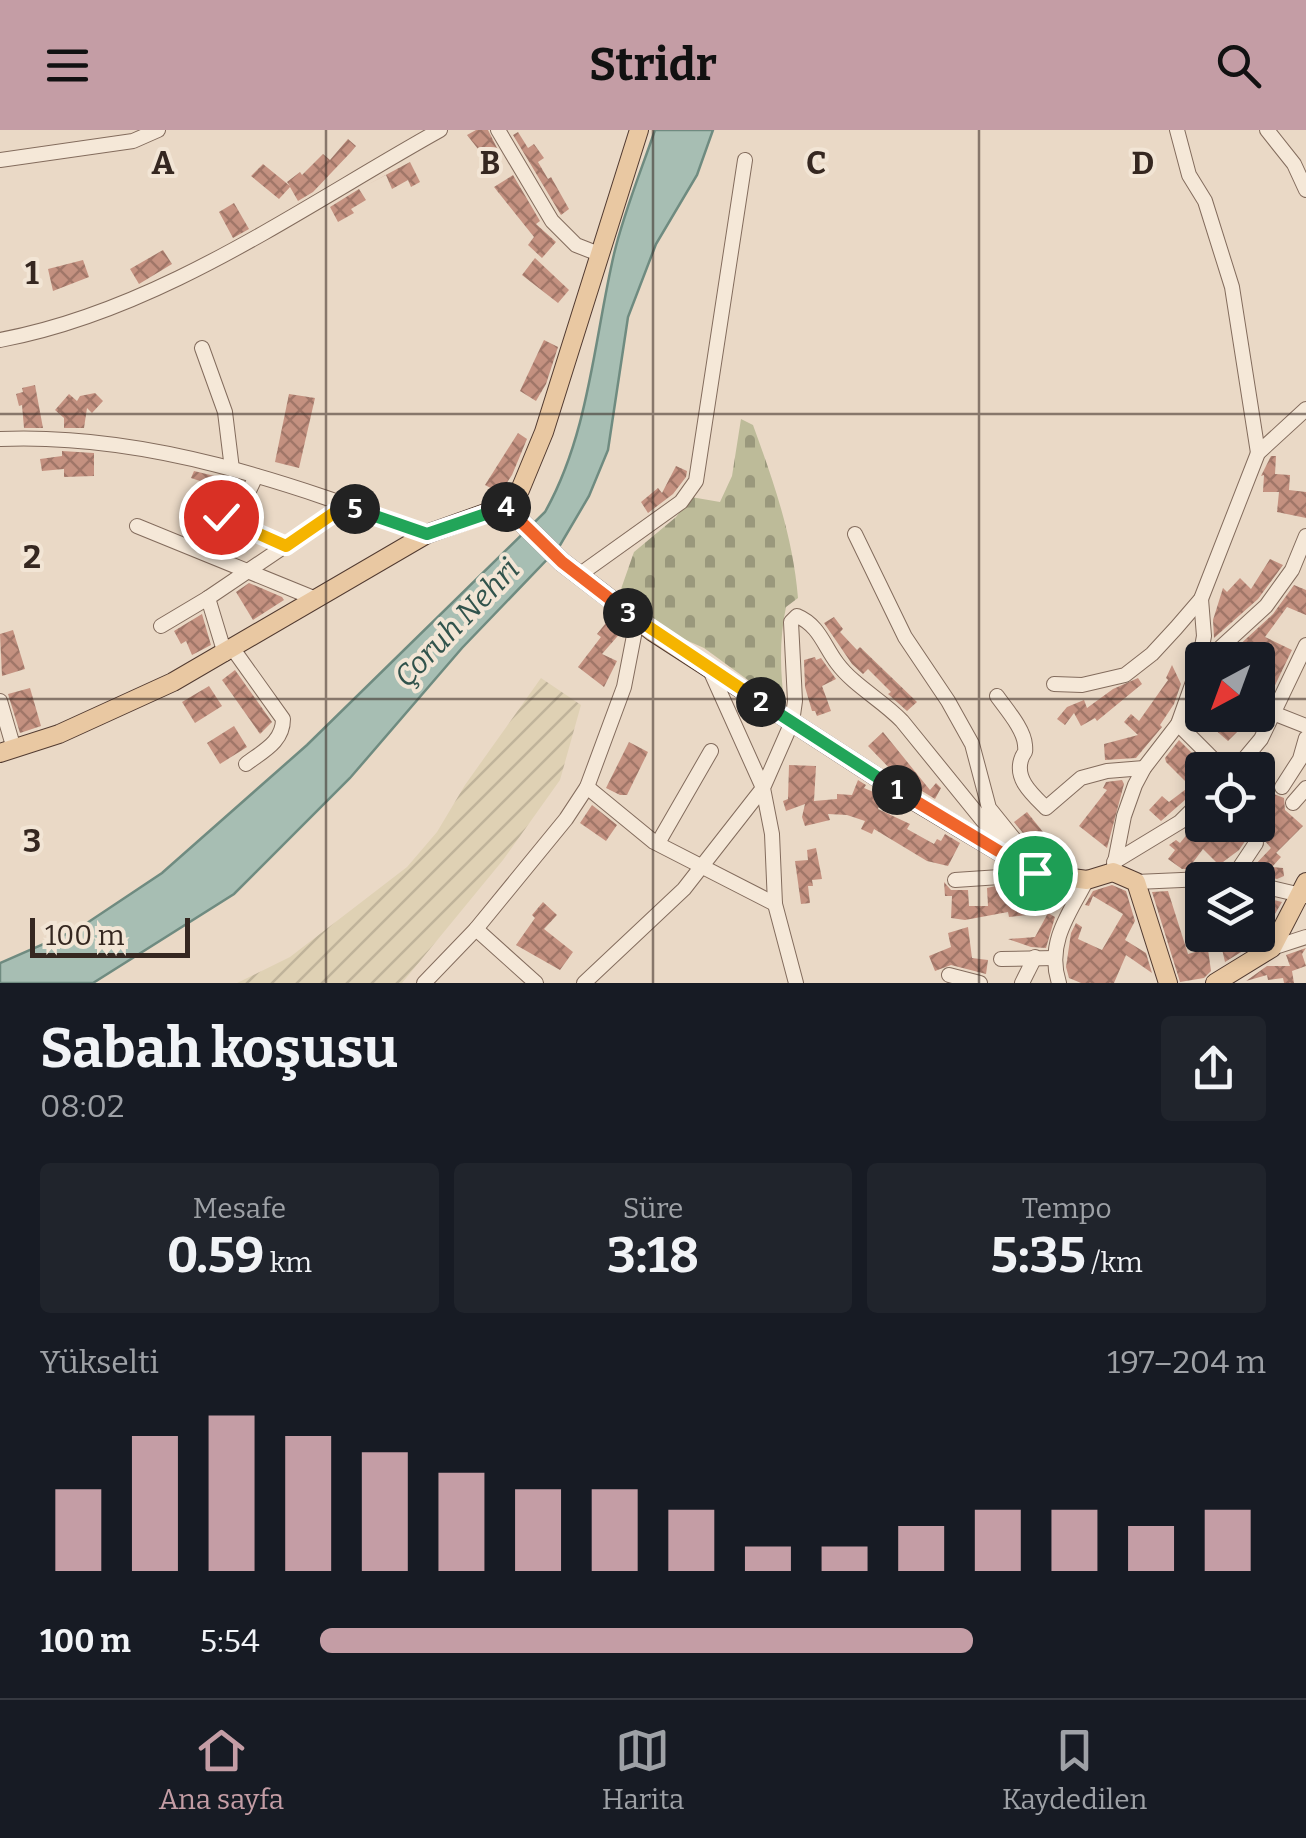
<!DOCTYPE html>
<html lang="tr">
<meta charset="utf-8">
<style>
body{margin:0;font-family:Bitter,serif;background:#20242c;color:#f1f3f6;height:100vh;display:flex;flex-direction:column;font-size:38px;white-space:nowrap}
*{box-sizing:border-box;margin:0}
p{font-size:32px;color:#9ea1a6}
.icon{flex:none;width:55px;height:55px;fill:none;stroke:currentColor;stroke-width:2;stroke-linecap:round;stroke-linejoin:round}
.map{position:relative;height:853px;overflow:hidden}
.sheet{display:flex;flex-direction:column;background:#171b24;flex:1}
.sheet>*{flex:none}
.needle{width:65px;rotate:221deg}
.controls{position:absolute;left:1185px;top:512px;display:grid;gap:20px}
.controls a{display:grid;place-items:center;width:90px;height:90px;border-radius:10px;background:#171b24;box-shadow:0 5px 15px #0003;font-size:50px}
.scale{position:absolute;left:30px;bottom:25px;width:160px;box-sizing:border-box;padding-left:10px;border:5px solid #352720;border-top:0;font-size:28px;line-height:35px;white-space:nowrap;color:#352720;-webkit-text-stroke:8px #f2e5d5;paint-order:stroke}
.pin{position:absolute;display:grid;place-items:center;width:85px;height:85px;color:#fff;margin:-42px;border:5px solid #fff;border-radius:50%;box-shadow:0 2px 10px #0007}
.km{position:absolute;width:50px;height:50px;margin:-25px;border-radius:50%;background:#222;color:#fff;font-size:28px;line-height:50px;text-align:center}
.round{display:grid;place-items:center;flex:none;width:105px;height:105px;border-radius:10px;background:#20242c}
.head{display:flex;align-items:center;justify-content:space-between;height:170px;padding:0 40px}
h1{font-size:55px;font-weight:700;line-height:75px}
.figures{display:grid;grid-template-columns:repeat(3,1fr);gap:15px;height:170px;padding:10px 40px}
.figures div{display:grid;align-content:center;border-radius:10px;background:#20242c;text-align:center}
.figures b{font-size:50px;font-weight:700}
.figures small{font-size:28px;font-weight:400}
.figures p{font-size:28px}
.chart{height:280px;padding:20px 40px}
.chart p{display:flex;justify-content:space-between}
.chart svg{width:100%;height:180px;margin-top:10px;stroke:#c49da5;stroke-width:6}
ul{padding:0 40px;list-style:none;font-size:32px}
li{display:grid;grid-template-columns:160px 120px 1fr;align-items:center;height:75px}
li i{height:25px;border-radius:12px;background:#c49da5}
header{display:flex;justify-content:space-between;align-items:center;height:130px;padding:0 40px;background:#c49da5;color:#111;font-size:45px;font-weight:700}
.dock{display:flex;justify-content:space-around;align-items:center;height:140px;border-top:2px solid #363941;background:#171b24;font-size:28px;color:#9ea1a6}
.dock a{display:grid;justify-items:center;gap:5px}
.dock .active{color:#c49da5}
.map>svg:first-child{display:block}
.farmland{fill:url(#farmland-furrows)}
.cemetery{fill:url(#cemetery-stones)}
.water{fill:#a7beb3;stroke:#6f8b80;stroke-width:2.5}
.building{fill:url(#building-cross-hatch)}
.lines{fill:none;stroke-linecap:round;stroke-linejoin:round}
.minor-casing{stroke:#836c5d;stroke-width:16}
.major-casing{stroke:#523b31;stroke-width:20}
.minor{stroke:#f5e8d8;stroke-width:14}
.major{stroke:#e9c8a2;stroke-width:18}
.split-1-casing{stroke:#fff;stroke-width:20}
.split-2-casing{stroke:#fff;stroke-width:20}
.split-3-casing{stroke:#fff;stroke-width:20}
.split-4-casing{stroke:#fff;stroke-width:20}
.split-5-casing{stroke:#fff;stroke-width:20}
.split-6-casing{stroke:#fff;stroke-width:20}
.split-1{stroke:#f0652b;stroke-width:12}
.split-2{stroke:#22a559;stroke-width:12}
.split-3{stroke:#f5b400;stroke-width:12}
.split-4{stroke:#f0652b;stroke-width:12}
.split-5{stroke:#22a559;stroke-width:12}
.split-6{stroke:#f5b400;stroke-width:12}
.grid{fill:none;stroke:#352720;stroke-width:2.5;stroke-opacity:0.55}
.labels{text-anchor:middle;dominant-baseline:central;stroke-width:8;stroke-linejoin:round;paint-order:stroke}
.water-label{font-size:30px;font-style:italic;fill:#31534c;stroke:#f2e5d5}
.grid-label{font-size:32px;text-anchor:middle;font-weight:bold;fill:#352720;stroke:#f2e5d5;stroke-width:8;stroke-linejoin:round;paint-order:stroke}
</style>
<header><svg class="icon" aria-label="menu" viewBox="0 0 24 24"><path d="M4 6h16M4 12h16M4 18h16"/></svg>Stridr<svg class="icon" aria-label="search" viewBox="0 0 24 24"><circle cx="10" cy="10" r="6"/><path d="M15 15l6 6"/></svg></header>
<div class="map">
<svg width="1306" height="853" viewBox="0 0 1306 853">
<defs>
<pattern id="farmland-furrows" width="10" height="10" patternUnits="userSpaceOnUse" patternTransform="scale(2.5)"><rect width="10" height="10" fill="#dfd1b4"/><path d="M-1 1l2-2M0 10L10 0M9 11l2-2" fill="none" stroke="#c0b39a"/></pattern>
<pattern id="cemetery-stones" width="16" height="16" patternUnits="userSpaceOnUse" patternTransform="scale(2.5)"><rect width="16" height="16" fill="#bdbb99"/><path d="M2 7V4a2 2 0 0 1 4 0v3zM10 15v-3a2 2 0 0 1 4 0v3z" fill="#9a987c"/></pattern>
<pattern id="building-cross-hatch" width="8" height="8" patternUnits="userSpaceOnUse" patternTransform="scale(2.5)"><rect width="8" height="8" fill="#c49180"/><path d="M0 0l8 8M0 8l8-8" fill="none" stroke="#a07668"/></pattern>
</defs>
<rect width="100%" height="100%" fill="#ead9c6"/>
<path class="farmland" d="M541 548 581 575 560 650 503 730 402 853H237L290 827 407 737 437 702 465 655Z"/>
<path class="cemetery" d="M741 289 753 295C774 353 793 407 798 468L786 477C779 510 780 544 785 577L704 518 661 499 621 459 634 422 676 387 691 367 720 372 732 346Z"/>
<path class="water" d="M655 0H713L697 45 656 114 628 187 608 320 589 366 559 417 462 518 350 648 234 764 93 853H0V833L78 799 162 743 307 615 545 382C589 304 594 210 614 124 624 82 641 41 655 0Z"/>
<g class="building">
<path d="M476 0H488L501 26 489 33 467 5Z"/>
<path d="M518 2 528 18 534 14 544 28 538 32 548 49 551 47 569 79 561 85 513 5Z"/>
<path d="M348 9 356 16 351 22 313 62 298 71 290 57 279 69 251 46 263 34 290 56 287 52 300 42 302 45 323 24 330 30Z"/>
<path d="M410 32 420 52 411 57 408 50 392 59 386 45 367 55Z"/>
<path d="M513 45 540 91 536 94 556 112 542 128 528 115 534 107 494 57Z"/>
<path d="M359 59 366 70 351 79 354 83 338 92 330 77Z"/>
<path d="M234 73 249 99 233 108 219 82Z"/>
<path d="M163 120 172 134 139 154 130 139Z"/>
<path d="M535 128 569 160 558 173 522 145Z"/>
<path d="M83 130 89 147 53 161 48 139Z"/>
<path d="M544 210 558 217 546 254 536 271 520 261Z"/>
<path d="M35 255 43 298H24L22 275 19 276 16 264 23 262 22 258Z"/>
<path d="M95 263 103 271 92 283 87 278 84 298H64V288L55 280 69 264 77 271 80 266Z"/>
<path d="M289 264 315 268 299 338 275 332Z"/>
<path d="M518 303 527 309 512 345 500 363 485 355Z"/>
<path d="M62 321 94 323V346L64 347V339L42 341 40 329 62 326Z"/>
<path d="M1271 326H1276L1275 344 1290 345 1289 360 1306 362V388L1277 382 1279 362H1263L1264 345 1261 346Z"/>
<path d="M676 336 687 341 686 347 673 364 648 383 641 372 658 358 662 363Z"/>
<path d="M194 341 231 350 227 363 235 366 229 379 219 377 212 382V401L196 394 212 355 191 348Z"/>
<path d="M1270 429 1283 435 1258 469 1214 508 1213 490 1223 458 1227 462 1240 448 1251 459Z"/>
<path d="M249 453 282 467 284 470 253 490 236 462Z"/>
<path d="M1294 455 1306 460V485L1287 477 1265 507 1292 520 1262 582 1258 579V530H1223L1273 484Z"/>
<path d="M202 484 211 515 192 525 186 511 181 514 174 501Z"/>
<path d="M834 487 843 499 840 502 857 520 860 517 917 572 907 581 888 564 891 562 868 539 863 544 852 534 824 493Z"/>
<path d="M610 488 623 500 602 524 617 531 604 557 578 537 601 507 597 504Z"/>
<path d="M13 500 25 539 2 546 0 504Z"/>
<path d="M815 527 816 530 821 528 836 549 822 556 831 581 817 586 815 581H812L805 557 804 530Z"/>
<path d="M1172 535 1181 554 1174 574 1160 595 1162 597 1136 628 1105 630 1104 614 1138 605 1124 592 1131 584 1139 591 1168 550 1166 548Z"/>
<path d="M235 540 272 592 260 604 222 550Z"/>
<path d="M1138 548 1142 554 1097 591 1095 588 1081 596 1074 583 1065 595 1057 589 1067 577 1084 570 1087 578 1113 559Z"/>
<path d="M209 556 222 576 195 593 182 572Z"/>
<path d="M30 558 41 596 20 603 8 564Z"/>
<path d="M1198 585H1242L1248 591 1228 611Z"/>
<path d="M234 596 247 617 220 634 207 613Z"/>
<path d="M883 602 930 660 936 653 941 658 935 669 896 645 868 616Z"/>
<path d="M1179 610 1209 640H1202V660L1194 662 1161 691 1149 680 1162 666 1169 672 1190 656 1166 632 1165 628Z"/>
<path d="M629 612 648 622 627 665H620L606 658Z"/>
<path d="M789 635 816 636 814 671 837 669V664L852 665 858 650 866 655 864 658 883 666 878 679 910 694 907 699 934 714 937 709 941 711 945 704 960 713 948 736 927 731 874 699 872 704 861 699 865 691 847 685 828 684 830 690 805 696 802 687 805 674 786 681 783 671 788 669Z"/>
<path d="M1122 650 1124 654 1107 718 1079 696 1107 660 1103 658 1106 652Z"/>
<path d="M1274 664 1284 668 1285 680 1303 696 1276 723 1273 720 1281 727 1272 737 1283 738 1284 746 1277 749 1260 745 1253 737 1271 718 1258 703 1250 704 1239 720 1219 735 1203 719 1188 739H1182L1168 729 1175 720 1169 715 1176 710 1180 713 1189 702 1196 708 1207 695H1258V690L1270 679 1265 674Z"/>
<path d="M592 675 617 695 606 711 580 693Z"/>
<path d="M1027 682 1047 707 1036 719 1014 692Z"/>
<path d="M816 718 822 749 812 750 813 756H808L810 773 801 774 795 731 808 730 807 720Z"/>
<path d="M944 752 951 760H968L969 776H988L987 758 1009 753 1069 760 1035 784 1009 787 1008 782 965 790 951 788 952 766H945Z"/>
<path d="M1112 755 1126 761 1135 791 1125 810 1146 823 1152 843 1126 825 1114 853H1081L1069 848 1066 837 1071 803 1076 793 1082 797 1078 809 1102 820 1123 784 1093 766 1089 776 1085 775 1093 761Z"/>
<path d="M1185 760H1200V766L1202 765V805H1206L1211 841 1204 848 1180 852 1152 762 1168 761 1188 824 1199 821Z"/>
<path d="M1258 766 1282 772 1259 811 1225 832 1221 815 1230 822 1247 805H1258V786L1264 778 1258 773Z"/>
<path d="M543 772 557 785 544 799 573 822 560 840 516 815 535 788 532 785Z"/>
<path d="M1048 783 1055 787 1046 818 1031 817 1008 809 1035 807Z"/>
<path d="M968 797 972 828 988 830 986 844 951 835 935 841 929 826 951 817 948 803Z"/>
<path d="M1306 818 1302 824 1306 836 1292 841 1294 853H1284L1283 848 1268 850 1267 845 1246 851 1267 836H1290L1286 825Z"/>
</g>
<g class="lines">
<defs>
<g id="minor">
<path d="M498 0 552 91 576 115 599 124"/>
<path d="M1177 0 1189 45 1205 71 1232 157 1258 323"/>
<path d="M1267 0 1294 34 1306 60"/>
<path d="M0 30 133 11 158 0"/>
<path d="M0 210C160 180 300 78 440 0"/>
<path d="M202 218 225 282 232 339"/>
<path d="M0 309C148 303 290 353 427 404"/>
<path d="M221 387 286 416"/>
<path d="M234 392 256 346"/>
<path d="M137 396 316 469"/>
<path d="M855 404 905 507 948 571 972 614 989 678 1031 730 1053 742"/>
<path d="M579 445 681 372 696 351 745 30"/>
<path d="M208 468 225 524"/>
<path d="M161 496 208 468 344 376"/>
<path d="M233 519 283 589C283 612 263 621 246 634"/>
<path d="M1207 530 1266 476 1292 440 1306 406"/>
<path d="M1054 554 1082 555 1125 545 1152 524 1176 498 1201 469 1258 323 1306 279"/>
<path d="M997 566C1006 579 1024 599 1025 615 1026 626 1024 620 1021 630 1015 650 1033 665 1046 678L1081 648 1107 641 1144 638"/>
<path d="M0 571 14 619"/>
<path d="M1273 583 1306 596"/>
<path d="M1178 594 1224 640"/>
<path d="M1235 640 1261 609 1306 515"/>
<path d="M587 657 654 712 775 774"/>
<path d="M1282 657 1300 629 1306 608"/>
<path d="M1293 673 1306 658"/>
<path d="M658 713 711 621"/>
<path d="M1114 732 1180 692 1202 670"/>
<path d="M1113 742 1124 686 1135 655 1144 638 1178 594 1198 538 1204 506 1201 469"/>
<path d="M1232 749 1256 713"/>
<path d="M1136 752 1227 748 1236 750"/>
<path d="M1258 755 1305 766"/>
<path d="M476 799 536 853"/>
<path d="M1272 818 1306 807"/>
<path d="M1001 829 1055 828"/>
<path d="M949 845 980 853"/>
<path d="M424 853 476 799 566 689 587 657 624 557 637 490"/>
<path d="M584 853 684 759 763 658 709 538"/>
<path d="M796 853 775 774 772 704 763 658 792 592 795 571 791 492 797 486C819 495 824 516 837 533 854 556 882 570 902 591L1014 729 1000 747 955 750"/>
<path d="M1022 853 1035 827"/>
<path d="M1059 853C1046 814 1069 783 1087 750L1079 748"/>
</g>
<g id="major">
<path d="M505 376 562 432 653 502 906 666 1035 743 1087 750 1113 742 1136 752 1168 853"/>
<path d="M0 623 59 604 173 552 427 404 505 376 520 360 544 302 639 0"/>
<path d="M1215 853 1272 818 1306 752"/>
</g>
</defs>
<use href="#minor" class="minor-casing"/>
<use href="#major" class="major-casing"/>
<use href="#minor" class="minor"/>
<use href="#major" class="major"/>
</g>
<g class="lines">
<defs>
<path id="split-1" d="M897 660 1035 743"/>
<path id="split-2" d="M761 572 897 660"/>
<path id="split-3" d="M628 483 761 572"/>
<path id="split-4" d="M506 377 562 432 628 483"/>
<path id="split-5" d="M355 379 427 404 506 377"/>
<path id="split-6" d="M221 387 286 416 344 376 355 379"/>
</defs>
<use href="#split-1" class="split-1-casing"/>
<use href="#split-2" class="split-2-casing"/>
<use href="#split-3" class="split-3-casing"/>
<use href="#split-4" class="split-4-casing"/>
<use href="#split-5" class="split-5-casing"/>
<use href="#split-6" class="split-6-casing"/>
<use href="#split-1" class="split-1"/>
<use href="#split-2" class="split-2"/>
<use href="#split-3" class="split-3"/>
<use href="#split-4" class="split-4"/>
<use href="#split-5" class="split-5"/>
<use href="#split-6" class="split-6"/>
</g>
<path class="grid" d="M326 0V853M653 0V853M979 0V853M0 284H1306M0 569H1202M1258 569H1306"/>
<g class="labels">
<g class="water-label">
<text transform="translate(457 493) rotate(-46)">Çoruh Nehri</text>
</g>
</g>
<g class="grid-label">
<text x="163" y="44">A</text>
<text x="490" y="44">B</text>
<text x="816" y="44">C</text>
<text x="1143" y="44">D</text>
<text x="32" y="154">1</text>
<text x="32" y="438">2</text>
<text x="32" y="722">3</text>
</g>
</svg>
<div class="controls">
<a><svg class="needle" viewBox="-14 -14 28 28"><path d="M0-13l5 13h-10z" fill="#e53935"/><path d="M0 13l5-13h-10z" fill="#9ea1a6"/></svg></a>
<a><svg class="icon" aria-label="locate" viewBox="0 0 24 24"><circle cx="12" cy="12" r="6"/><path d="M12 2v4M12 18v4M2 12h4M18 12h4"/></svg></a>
<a><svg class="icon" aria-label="layers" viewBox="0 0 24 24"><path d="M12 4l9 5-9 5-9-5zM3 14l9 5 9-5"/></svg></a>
</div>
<div class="scale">100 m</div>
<div class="pin" style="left:1035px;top:743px;background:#1e9e55"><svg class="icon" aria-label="arrive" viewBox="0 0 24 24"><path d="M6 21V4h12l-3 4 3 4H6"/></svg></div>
<div class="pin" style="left:221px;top:387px;background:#d93025"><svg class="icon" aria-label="check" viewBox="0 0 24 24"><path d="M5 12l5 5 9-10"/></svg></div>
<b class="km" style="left:897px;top:660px">1</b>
<b class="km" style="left:761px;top:572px">2</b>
<b class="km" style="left:628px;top:483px">3</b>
<b class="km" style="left:506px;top:377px">4</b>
<b class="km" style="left:355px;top:379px">5</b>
</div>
<section class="sheet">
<div class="head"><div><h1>Sabah koşusu</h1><p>08:02</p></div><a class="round"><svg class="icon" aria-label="share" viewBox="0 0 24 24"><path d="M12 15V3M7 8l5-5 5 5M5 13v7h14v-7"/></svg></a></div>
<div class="figures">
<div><p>Mesafe</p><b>0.59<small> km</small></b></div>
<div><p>Süre</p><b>3:18</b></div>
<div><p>Tempo</p><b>5:35<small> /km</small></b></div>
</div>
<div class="chart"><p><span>Yükselti</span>197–204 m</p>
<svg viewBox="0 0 160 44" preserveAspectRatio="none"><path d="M5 44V24M15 44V11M25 44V6M35 44V11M45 44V15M55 44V20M65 44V24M75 44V24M85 44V29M95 44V38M105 44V38M115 44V33M125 44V29M135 44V29M145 44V33M155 44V29"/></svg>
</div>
<ul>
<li><b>100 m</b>5:54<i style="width:69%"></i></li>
</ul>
</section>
<nav class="dock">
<a class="active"><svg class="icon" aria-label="home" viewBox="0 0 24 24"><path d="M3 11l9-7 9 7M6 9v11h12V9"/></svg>Ana sayfa</a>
<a><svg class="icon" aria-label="map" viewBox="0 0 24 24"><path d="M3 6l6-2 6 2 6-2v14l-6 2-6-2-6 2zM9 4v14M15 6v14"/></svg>Harita</a>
<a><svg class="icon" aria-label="saved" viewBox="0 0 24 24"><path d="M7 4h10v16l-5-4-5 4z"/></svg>Kaydedilen</a>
</nav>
